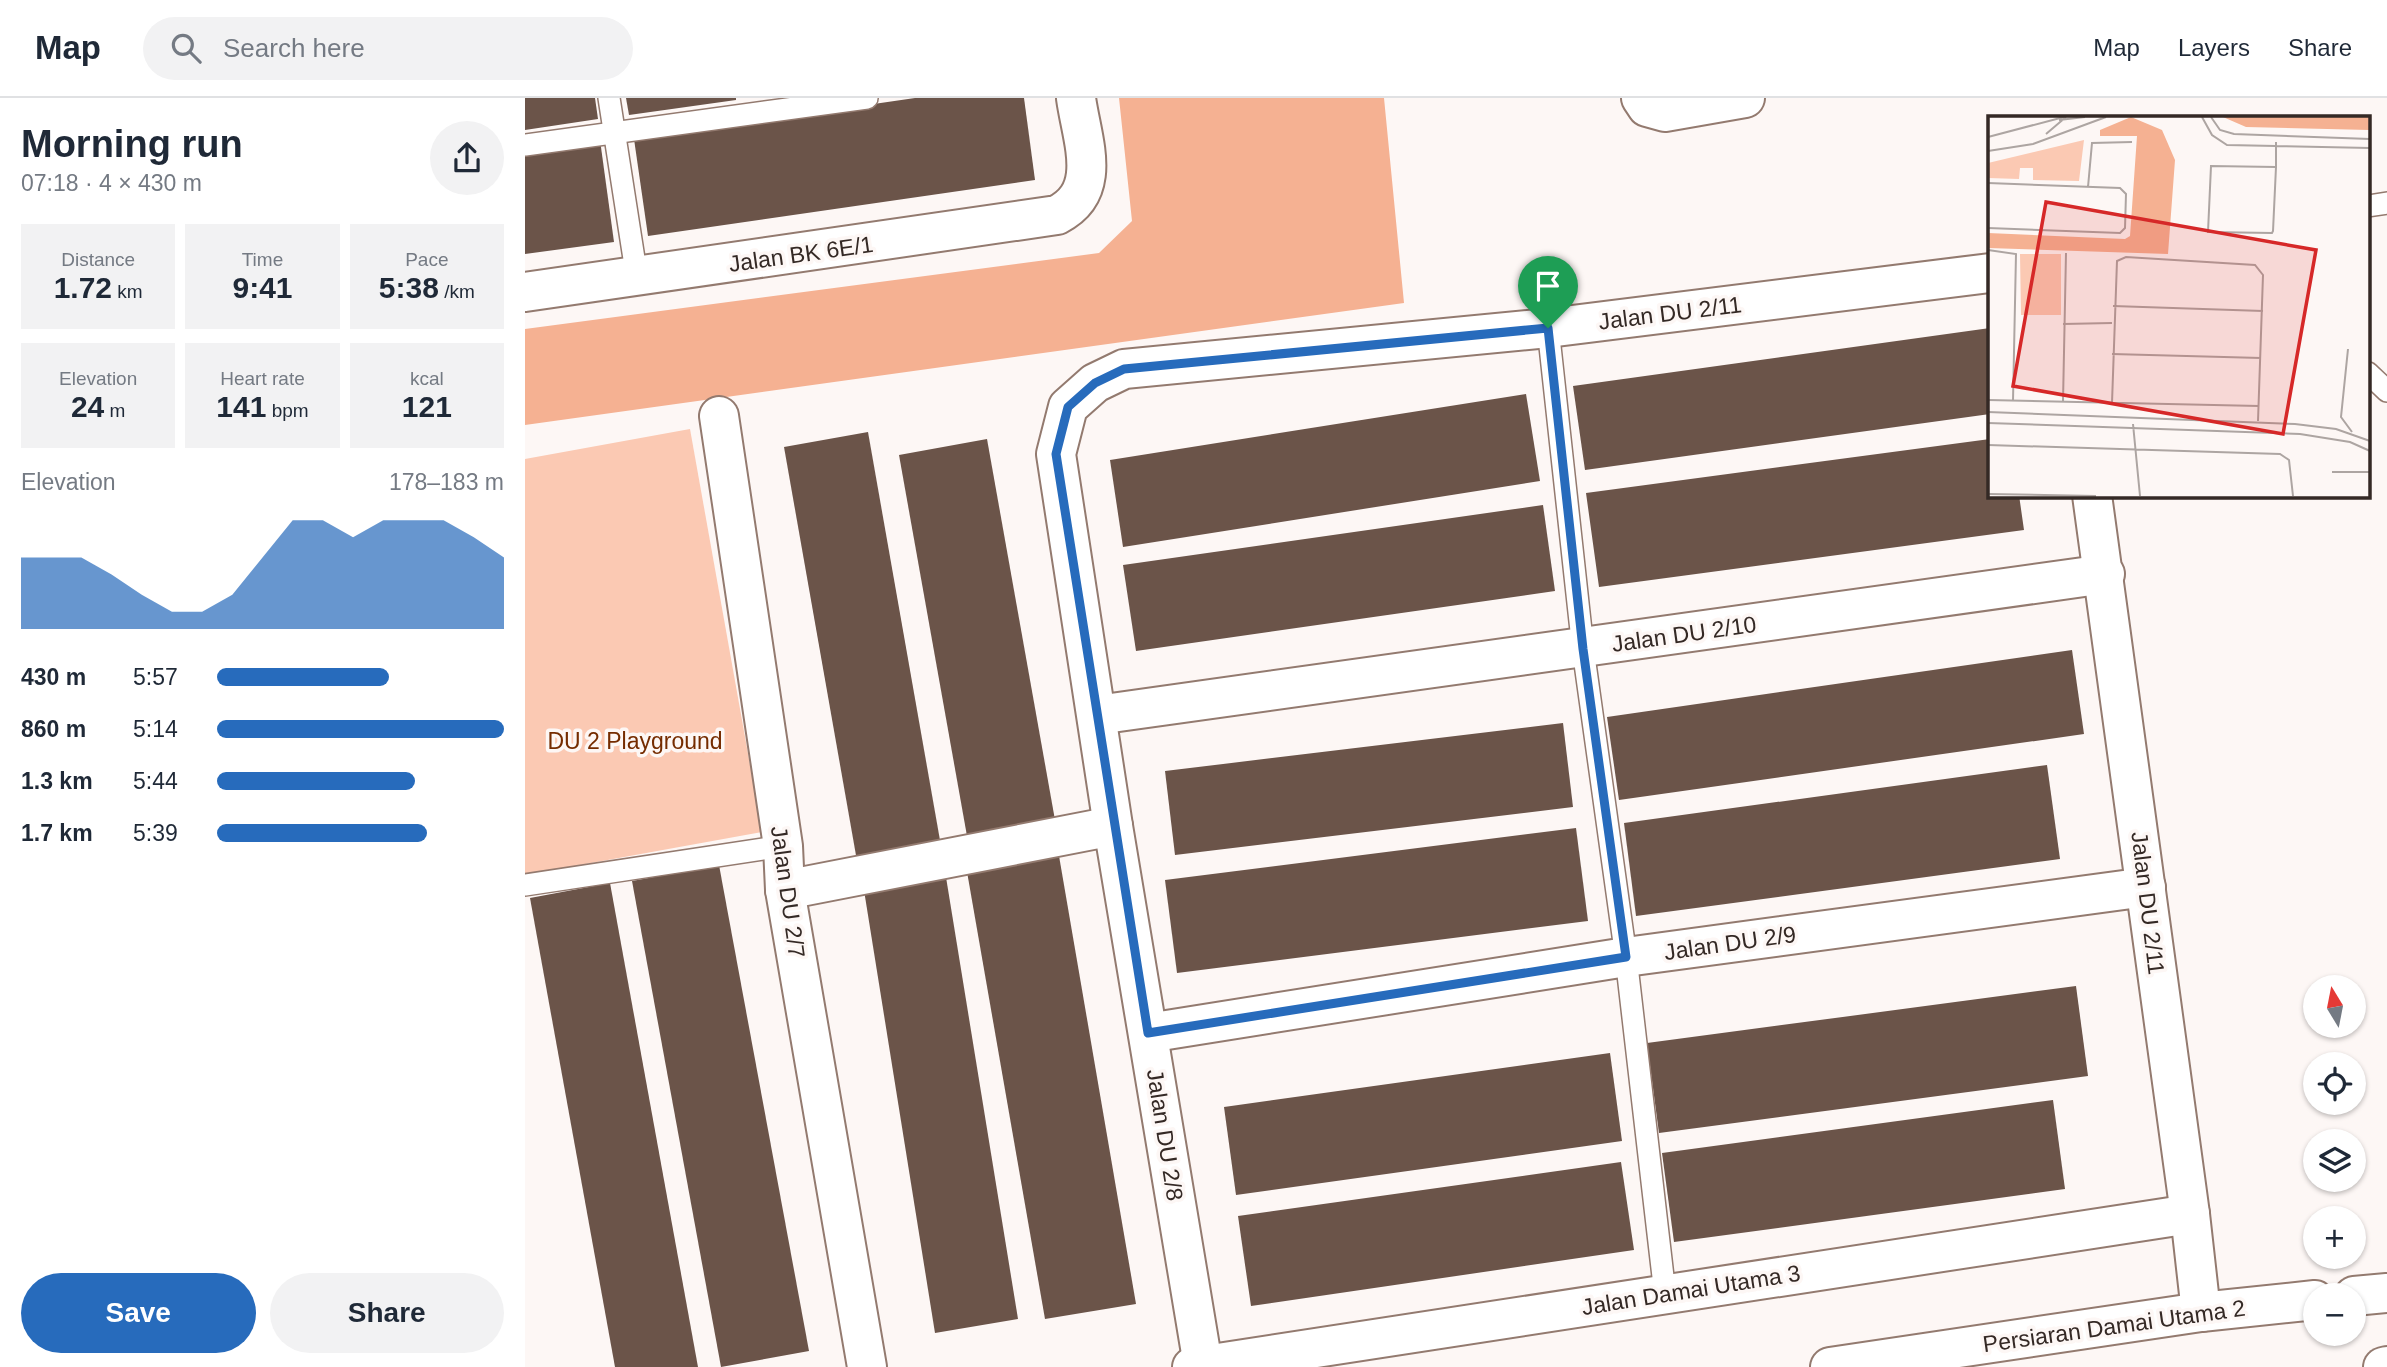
<!DOCTYPE html>
<meta charset="utf-8">
<style>
body{margin:0;font-family:Helvetica,sans-serif;background:#f2f2f3;color:#1f2937;height:100vh;display:flex;flex-direction:column;font-size:26px;white-space:nowrap}
*{box-sizing:border-box;margin:0}
p{font-size:23px;color:#747a83}
.icon{flex:none;width:38px;height:38px;fill:none;stroke:currentColor;stroke-width:2;stroke-linecap:round;stroke-linejoin:round}
.map{position:relative;flex:1;overflow:hidden}
.sheet{display:flex;flex-direction:column;background:#fff;width:525px}
.sheet>*{flex:none}
.needle{width:46px;rotate:350deg}
.buttons{position:absolute;left:1778px;top:877px;display:grid;gap:14px}
.buttons a{display:grid;place-items:center;width:63px;height:63px;border-radius:50%;background:#fff;box-shadow:0 2px 5px #0004;font-size:35px}
.pin{position:absolute;display:grid;place-items:center;width:60px;height:60px;color:#fff;margin:-72px -30px;border-radius:50% 50% 50% 0;rotate:-45deg;box-shadow:0 0 7px #0007}
.pin .icon{rotate:45deg}
.round{display:grid;place-items:center;flex:none;width:74px;height:74px;border-radius:37px;background:#f2f2f3}
.headline{display:flex;align-items:center;justify-content:space-between;height:119px;padding:0 21px}
h1{font-size:38px;font-weight:600;line-height:52px}
.stats{display:grid;grid-template-columns:repeat(3,1fr);gap:10px;height:119px;padding:7px 21px}
.stats div{display:grid;align-content:center;border-radius:0px;background:#f2f2f3;text-align:center}
.stats b{font-size:30px;font-weight:600}
.stats small{font-size:19px;font-weight:400}
.stats p{font-size:19px}
.chart{height:196px;padding:14px 21px}
.chart p{display:flex;justify-content:space-between}
.chart svg{width:100%;height:126px;margin-top:7px;fill:#276bbc;opacity:.7}
.primary-button{display:flex;gap:14px;margin-top:auto;padding:14px 21px}
.primary-button a{flex:1;height:80px;border-radius:42px;background:#276bbc;color:#fff;font-size:28px;font-weight:600;line-height:80px;text-align:center}
.primary-button a+a{background:#f2f2f3;color:#1f2937}
ul{padding:0 21px;list-style:none;font-size:23px}
li{display:grid;grid-template-columns:112px 84px 1fr;align-items:center;height:52px}
li i{height:18px;border-radius:9px;background:#276bbc}
header{display:flex;align-items:center;gap:42px;box-sizing:border-box;height:98px;padding:0 35px;background:#fff;border-bottom:2px solid #e0e1e3}
header strong{font-size:33px}
nav{display:flex;gap:38px;margin-inline-start:auto;font-size:24px}
.search{width:490px;height:63px;background:#f2f2f3;display:flex;align-items:center;gap:18px;box-sizing:border-box;padding:0 24px;border-radius:38px;color:#747a83;font-size:26px}
main{display:flex;flex:1;min-height:0}
.map>svg:first-child{display:block}
.green{fill:#fbc9b3}
.forest{fill:#f5b192}
.building{fill:#6b5449}
.lines{fill:none;stroke-linecap:round;stroke-linejoin:round}
.service-casing{stroke:#937a6f;stroke-width:24}
.minor-casing{stroke:#937a6f;stroke-width:42}
.tertiary-casing{stroke:#937a6f;stroke-width:42}
.service{stroke:#fff;stroke-width:21}
.minor{stroke:#fff;stroke-width:38}
.tertiary{stroke:#fff;stroke-width:38}
.route-casing{stroke:#fff;stroke-width:14}
.route{stroke:#276bbc;stroke-width:9}
.labels{text-anchor:middle;dominant-baseline:central;stroke-width:7;stroke-linejoin:round;paint-order:stroke}
.street-label{font-size:23px;fill:#342925;stroke:#fdf7f5}
.park-label{font-size:23px;fill:#752c00;stroke:#fdf7f5}
.inset-road{fill:none;stroke:#ada5a2;stroke-width:2}
.view{fill:#d62828;fill-opacity:0.15;stroke:#d62828;stroke-width:3.5}
.inset-edge{fill:none;stroke:#342925;stroke-width:3.5}
</style>
<header>
<strong>Map</strong>
<div class="search"><svg class="icon" aria-label="search" viewBox="0 0 24 24"><circle cx="10" cy="10" r="6"/><path d="M15 15l6 6"/></svg>Search here</div>
<nav><a>Map</a><a>Layers</a><a>Share</a></nav>
</header>
<main>
<section class="sheet">
<div class="headline"><div><h1>Morning run</h1><p>07:18 · 4 × 430 m</p></div><a class="round"><svg class="icon" aria-label="share" viewBox="0 0 24 24"><path d="M12 15V3M7 8l5-5 5 5M5 13v7h14v-7"/></svg></a></div>
<div class="stats">
<div><p>Distance</p><b>1.72<small> km</small></b></div>
<div><p>Time</p><b>9:41</b></div>
<div><p>Pace</p><b>5:38<small> /km</small></b></div>
</div>
<div class="stats">
<div><p>Elevation</p><b>24<small> m</small></b></div>
<div><p>Heart rate</p><b>141<small> bpm</small></b></div>
<div><p>kcal</p><b>121</b></div>
</div>
<div class="chart"><p><span>Elevation</span>178–183 m</p>
<svg viewBox="0 0 160 44" preserveAspectRatio="none"><path d="M0 44V19L10 19L20 19L30 25L40 32L50 38L60 38L70 32L80 19L90 6L100 6L110 12L120 6L130 6L140 6L150 12L160 19V44z"/></svg>
</div>
<ul>
<li><b>430 m</b>5:57<i style="width:60%"></i></li>
<li><b>860 m</b>5:14<i style="width:100%"></i></li>
<li><b>1.3 km</b>5:44<i style="width:69%"></i></li>
<li><b>1.7 km</b>5:39<i style="width:73%"></i></li>
</ul>
<div class="primary-button"><a>Save</a><a>Share</a></div>
</section>
<div class="map">
<svg width="1862" height="1269" viewBox="0 0 1862 1269">
<rect width="100%" height="100%" fill="#fdf7f5"/>
<path class="green" d="M165 331 237 734 0 777V361Z"/>
<path class="forest" d="M594 0H859L879 205 0 327V231L574 155 607 123Z"/>
<g class="building">
<path d="M0 0H70L73 21 0 32Z"/>
<path d="M101 0H211V2L104 17Z"/>
<path d="M390 0H499L510 82 123 138 109 41Z"/>
<path d="M75 42 89 144 0 156V53Z"/>
<path d="M1465 230V316L1060 372 1048 288Z"/>
<path d="M1001 296 1015 383 598 449 585 362Z"/>
<path d="M343 334 416 748 332 763 259 349Z"/>
<path d="M462 341 530 722 442 738 374 357Z"/>
<path d="M1465 341V397H1494L1499 432 1074 489 1061 395Z"/>
<path d="M1018 407 1030 493 611 553 598 467Z"/>
<path d="M1547 552 1559 636 1094 702 1082 619Z"/>
<path d="M1038 625 1048 709 650 757 640 673Z"/>
<path d="M1522 667 1535 761 1111 818 1099 725Z"/>
<path d="M1051 730 1063 823 652 875 640 782Z"/>
<path d="M533 752 611 1206 520 1221 441 768Z"/>
<path d="M194 767 284 1253 196 1269 107 783Z"/>
<path d="M420 773 493 1221 410 1235 338 786Z"/>
<path d="M85 785 173 1269H90L5 800Z"/>
<path d="M1551 888 1563 978 1134 1035 1122 945Z"/>
<path d="M1085 955 1097 1043 711 1097 699 1009Z"/>
<path d="M1528 1002 1540 1091 1149 1144 1137 1055Z"/>
<path d="M1096 1064 1109 1152 726 1208 713 1118Z"/>
</g>
<g class="lines">
<defs>
<g id="service">
<path d="M84 0 112 180"/>
<path d="M0 47 342 0"/>
<path d="M1843 108 1862 105"/>
<path d="M1023 230 1058 551 1101 859 1140 1196"/>
<path d="M1843 275 1862 293"/>
<path d="M0 787 258 748"/>
</g>
<g id="minor">
<path d="M1116 0 1122 9 1140 14 1220 0"/>
<path d="M0 194 532 117C579 93 557 43 551 0"/>
<path d="M194 318 258 748 260 792 342 1269"/>
<path d="M1567 397 1665 1116 1676 1214"/>
<path d="M572 617 1580 476"/>
<path d="M260 792 588 728"/>
<path d="M623 935 1101 859 1621 789"/>
<path d="M678 1267 588 728 531 356 543 309 570 285 599 271 1023 230 1465 175"/>
<path d="M667 1269 1665 1116"/>
</g>
<g id="tertiary">
<path d="M1829 1198 1862 1195"/>
<path d="M1305 1269 1676 1214 1790 1202"/>
<path d="M1858 1269 1862 1268"/>
</g>
</defs>
<use href="#service" class="service-casing"/>
<use href="#minor" class="minor-casing"/>
<use href="#tertiary" class="tertiary-casing"/>
<use href="#service" class="service"/>
<use href="#minor" class="minor"/>
<use href="#tertiary" class="tertiary"/>
</g>
<g class="lines">
<defs>
<path id="route" d="M1023 230 1058 551 1101 859 623 935 531 356 543 309 570 285 599 271Z"/>
</defs>
<use href="#route" class="route-casing"/>
<use href="#route" class="route"/>
</g>
<g class="labels">
<g class="street-label">
<text transform="translate(276 156) rotate(-8)">Jalan BK 6E/1</text>
<text transform="translate(1145 215) rotate(-7)">Jalan DU 2/11</text>
<text transform="translate(1159 536) rotate(-8)">Jalan DU 2/10</text>
<text transform="translate(263 794) rotate(82)">Jalan DU 2/7</text>
<text transform="translate(1623 805) rotate(83)">Jalan DU 2/11</text>
<text transform="translate(1205 845) rotate(-8)">Jalan DU 2/9</text>
<text transform="translate(640 1037) rotate(81)">Jalan DU 2/8</text>
<text transform="translate(1166 1192) rotate(-9)">Jalan Damai Utama 3</text>
<text transform="translate(1589 1228) rotate(-8)">Persiaran Damai Utama 2</text>
</g>
<g class="park-label">
<text x="110" y="643">DU 2 Playground</text>
</g>
</g>
<g transform="translate(1463 18)">
<rect width="382" height="382" fill="#fdf7f5"/>
<path d="M96 24 91 65 45 64V52H32L31 63 0 62V47ZM32 138H73V199H33Z" fill="#fbc9b3"/>
<path d="M143 1 174 14 187 44 180 138 0 132V117L137 123 142 120 149 20H112V14ZM235 1H381V14L258 11Z" fill="#f5b192"/>
<path class="inset-road" d="M214 1 224 19 239 29 382 32M223 1 232 14 246 18 382 23M71 4 97 1M58 18 78 1M0 21 76 1M0 35 45 28 118 1M288 51 223 50 220 116 284 117 285 115 288 51V26M0 67 132 72 138 78 137 112 132 117 0 112M100 71 104 27 144 26M0 134 28 138 25 285M125 190 275 195M75 208 124 207M360 233 353 301 364 316M124 238 273 242M0 284 271 290M75 286 78 137M124 287 129 145 138 141 267 149 275 159 270 305M0 296 307 308 348 313 382 325M0 307 312 318 362 326 382 335M145 308 152 380M0 329 292 338 301 344 305 380M344 356H382M0 378 108 380"/>
<path class="view" d="M58 86 328 134 295 318 25 270Z"/>
<rect width="382" height="382" class="inset-edge"/>
</g>
</svg>
<div class="buttons">
<a><svg class="needle" viewBox="-14 -14 28 28"><path d="M0-13l5 13h-10z" fill="#e53935"/><path d="M0 13l5-13h-10z" fill="#747a83"/></svg></a>
<a><svg class="icon" aria-label="locate" viewBox="0 0 24 24"><circle cx="12" cy="12" r="6"/><path d="M12 2v4M12 18v4M2 12h4M18 12h4"/></svg></a>
<a><svg class="icon" aria-label="layers" viewBox="0 0 24 24"><path d="M12 4l9 5-9 5-9-5zM3 14l9 5 9-5"/></svg></a>
<a>+</a>
<a>−</a>
</div>
<div class="pin" style="left:1023px;top:230px;background:#1e9e55"><svg class="icon" aria-label="arrive" viewBox="0 0 24 24"><path d="M6 21V4h12l-3 4 3 4H6"/></svg></div>
</div>
</main>
